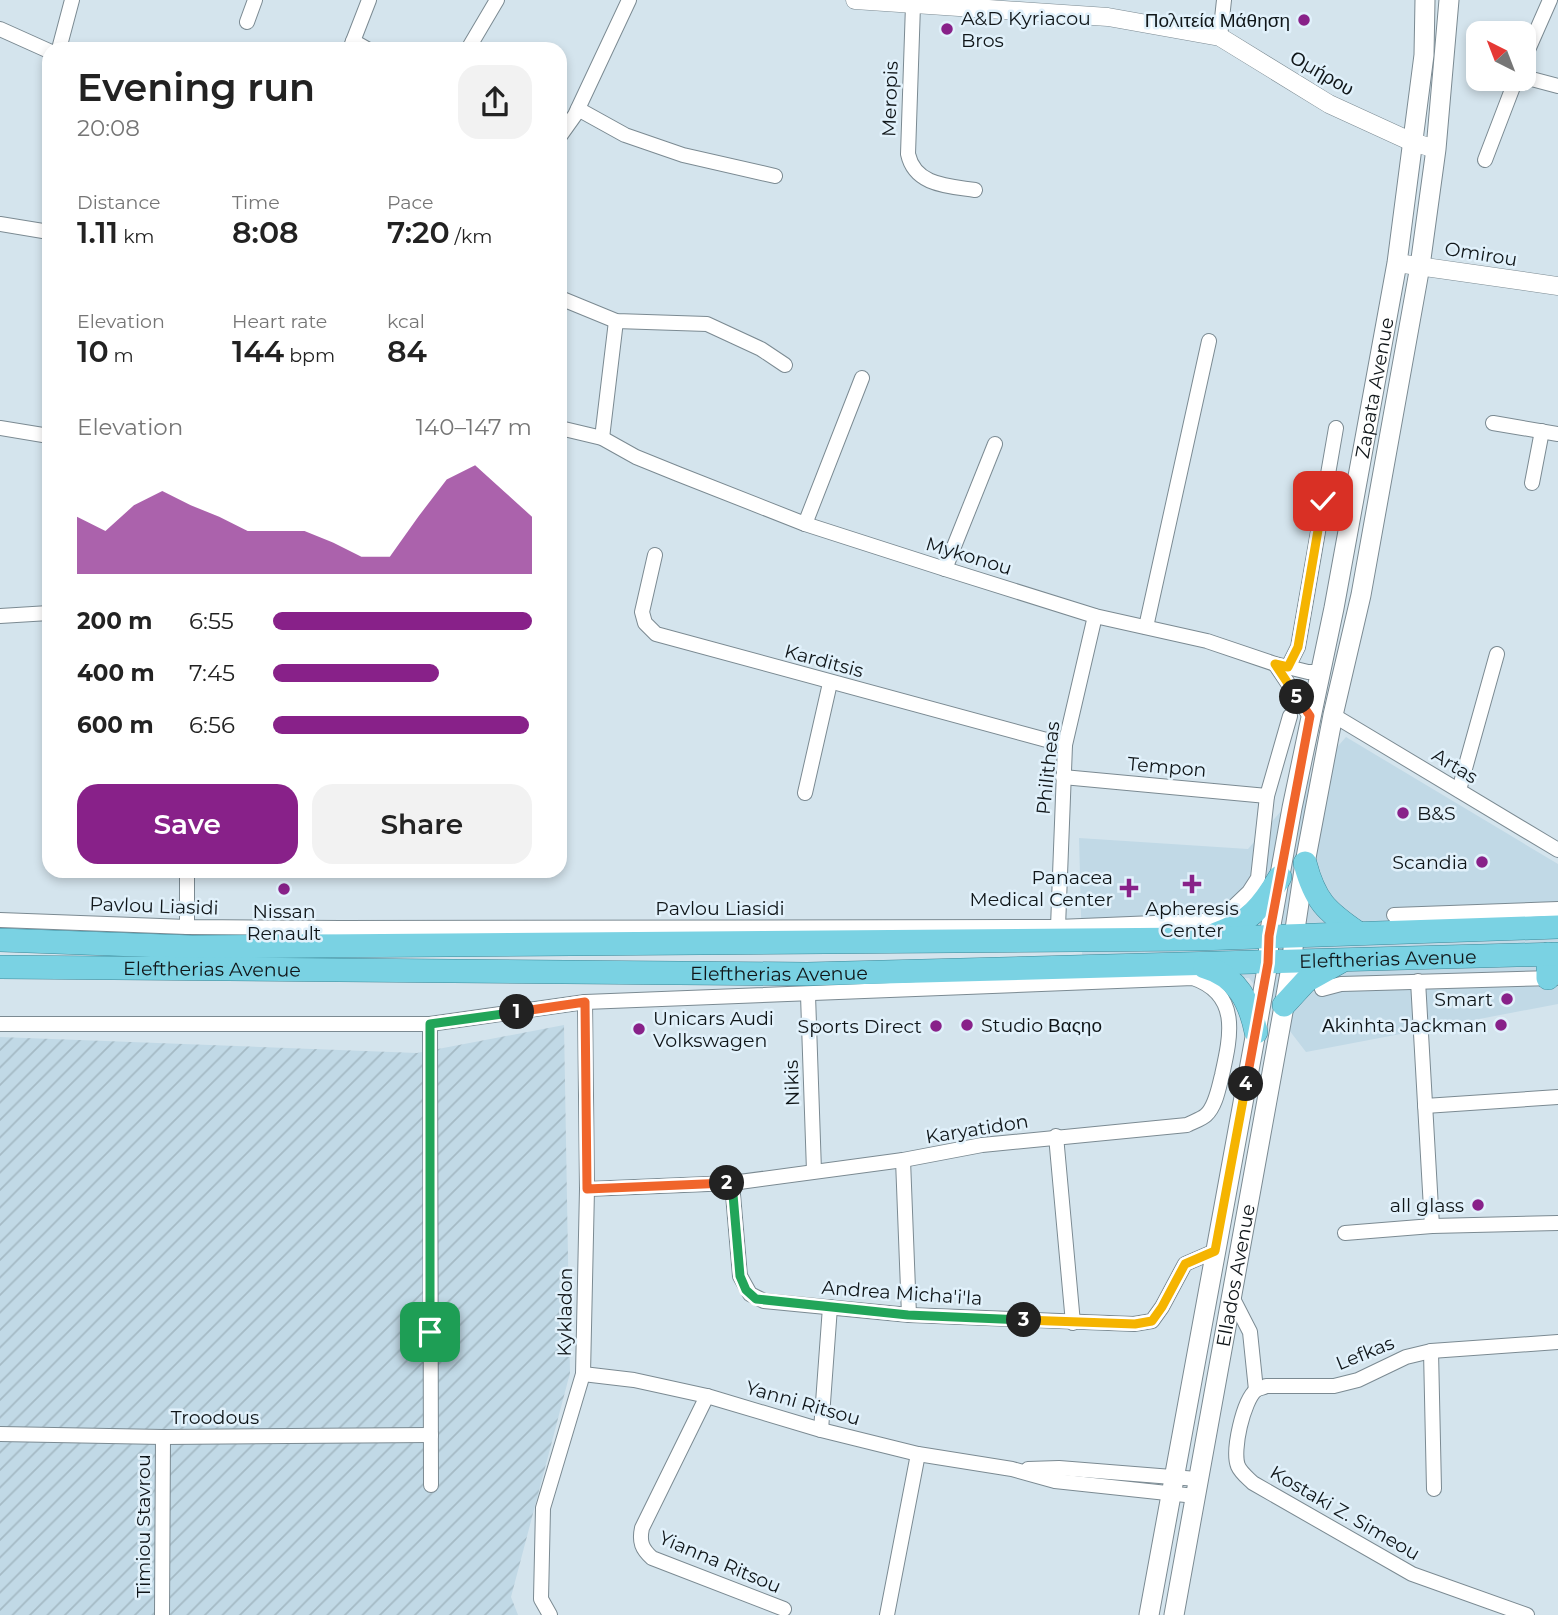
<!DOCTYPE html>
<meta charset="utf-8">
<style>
body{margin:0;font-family:Montserrat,sans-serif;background:#f2f2f2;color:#222;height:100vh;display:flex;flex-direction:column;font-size:26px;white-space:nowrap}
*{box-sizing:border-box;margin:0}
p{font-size:23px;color:#767676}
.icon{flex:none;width:38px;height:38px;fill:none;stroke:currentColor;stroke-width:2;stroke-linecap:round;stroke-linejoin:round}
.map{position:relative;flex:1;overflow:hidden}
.drawer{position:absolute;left:42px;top:42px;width:525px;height:836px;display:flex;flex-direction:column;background:#fff;border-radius:21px;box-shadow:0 4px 10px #0003}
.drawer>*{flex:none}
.needle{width:46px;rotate:318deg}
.fabs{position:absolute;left:1466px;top:21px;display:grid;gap:14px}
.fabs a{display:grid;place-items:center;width:70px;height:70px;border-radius:14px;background:#fff;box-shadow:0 4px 10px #0003;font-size:35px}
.pin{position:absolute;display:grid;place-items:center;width:60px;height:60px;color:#fff;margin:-30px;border-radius:14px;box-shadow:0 4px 10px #0006}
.km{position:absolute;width:35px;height:35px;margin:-18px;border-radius:50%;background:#222;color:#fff;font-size:19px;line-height:35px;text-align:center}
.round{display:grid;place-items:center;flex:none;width:74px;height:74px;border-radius:21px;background:#f2f2f2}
.head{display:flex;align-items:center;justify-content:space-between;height:119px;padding:0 35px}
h1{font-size:38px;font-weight:600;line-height:52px}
.stats{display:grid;grid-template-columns:repeat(3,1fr);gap:10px;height:119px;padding:7px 35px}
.stats div{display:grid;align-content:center}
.stats b{font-size:30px;font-weight:600}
.stats small{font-size:19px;font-weight:400}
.stats p{font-size:19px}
.chart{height:196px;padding:14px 35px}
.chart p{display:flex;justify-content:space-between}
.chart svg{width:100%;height:126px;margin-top:7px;fill:#882189;opacity:.7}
.button{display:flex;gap:14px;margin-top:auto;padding:14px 35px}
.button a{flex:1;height:80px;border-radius:21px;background:#882189;color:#fff;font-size:28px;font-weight:600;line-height:80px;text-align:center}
.button a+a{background:#f2f2f2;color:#222}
ul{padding:0 35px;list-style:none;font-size:23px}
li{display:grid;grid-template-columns:112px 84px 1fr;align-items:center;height:52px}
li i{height:18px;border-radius:9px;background:#882189}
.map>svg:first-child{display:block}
.built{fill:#c1d9e6}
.industrial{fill:url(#industrial-furrows)}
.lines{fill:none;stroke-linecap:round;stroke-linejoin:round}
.minor-casing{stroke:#7b8a92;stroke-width:16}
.tertiary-casing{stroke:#7b8a92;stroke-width:19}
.secondary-casing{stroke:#7b8a92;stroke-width:21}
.trunk-casing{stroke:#3f8898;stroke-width:24}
.minor{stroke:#fff;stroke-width:14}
.tertiary{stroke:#fff;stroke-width:18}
.secondary{stroke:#fff;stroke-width:19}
.trunk{stroke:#7ad2e3;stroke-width:23}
.split-1-casing{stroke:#fff;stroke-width:14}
.split-2-casing{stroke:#fff;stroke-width:14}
.split-3-casing{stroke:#fff;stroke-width:14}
.split-4-casing{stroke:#fff;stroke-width:14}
.split-5-casing{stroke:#fff;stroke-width:14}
.split-6-casing{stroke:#fff;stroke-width:14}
.split-1{stroke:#22a559;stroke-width:9}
.split-2{stroke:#f0652b;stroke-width:9}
.split-3{stroke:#22a559;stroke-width:9}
.split-4{stroke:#f5b400;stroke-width:9}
.split-5{stroke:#f0652b;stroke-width:9}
.split-6{stroke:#f5b400;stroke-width:9}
.poi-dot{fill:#882189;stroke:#e1f1fb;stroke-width:2.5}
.labels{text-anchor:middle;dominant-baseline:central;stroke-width:5;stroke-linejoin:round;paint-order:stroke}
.poi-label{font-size:19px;fill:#101619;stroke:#e1f1fb;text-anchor:end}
.street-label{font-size:19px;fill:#101619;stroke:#e1f1fb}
</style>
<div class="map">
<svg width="1558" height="1615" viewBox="0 0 1558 1615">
<defs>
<pattern id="industrial-furrows" width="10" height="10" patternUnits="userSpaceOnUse" patternTransform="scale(1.75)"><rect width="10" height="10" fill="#c1d9e6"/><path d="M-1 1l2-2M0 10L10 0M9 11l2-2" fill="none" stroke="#a5bac5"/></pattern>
</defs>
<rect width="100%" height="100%" fill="#d4e4ed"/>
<path class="built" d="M1346 737 1558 864V1004L1306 1052 1249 978 1083 990 1079 838 1248 849Z"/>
<path class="industrial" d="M564 1025 570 1373 511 1597 518 1615H0V1037L417 1053Z"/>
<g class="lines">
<defs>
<g id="minor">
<path d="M913 5 908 154C915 186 949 186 975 190"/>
<path d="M247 22 255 0"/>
<path d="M0 29 49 51"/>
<path d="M1220 37 1224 0"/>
<path d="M353 41 367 49"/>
<path d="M59 49 72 0"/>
<path d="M350 49 369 0"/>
<path d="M468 49 497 0"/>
<path d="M1524 59 1550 0"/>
<path d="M1524 77 1558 86"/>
<path d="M578 109 625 135 683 155 775 176"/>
<path d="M560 136 575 115 629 0"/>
<path d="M1485 160 1516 79"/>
<path d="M0 224 49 232"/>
<path d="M560 298 616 321 707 324 761 349 785 365"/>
<path d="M1493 423 1558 434"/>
<path d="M0 428 49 436"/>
<path d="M560 428 602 438 636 457 678 474 805 524 945 569 1095 616 1207 641 1275 664 1308 672H1319"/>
<path d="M602 438 616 321"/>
<path d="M1532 483 1542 431"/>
<path d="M805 524 862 378"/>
<path d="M655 555 642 612 645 623 656 634 1065 745"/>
<path d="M945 569 995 444"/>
<path d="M0 616 49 613"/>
<path d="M1146 627 1209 341"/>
<path d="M1275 664 1310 716"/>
<path d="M1288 667 1298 647 1336 428"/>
<path d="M1333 715 1558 850"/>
<path d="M1063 777 1267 796"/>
<path d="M1459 790 1497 654"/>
<path d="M805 793 830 683"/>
<path d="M1394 915 1558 909"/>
<path d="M0 920 187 927 341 928 1058 927 1203 921 1227 913 1249 892 1258 878 1267 796 1290 716"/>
<path d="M187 927V872"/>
<path d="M1058 927 1065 745 1095 616"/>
<path d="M1418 981 1432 1226"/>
<path d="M1322 989 1341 984 1555 978"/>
<path d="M808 995 814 1171"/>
<path d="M0 1024H430L585 1002 1193 978C1240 994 1231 1035 1222 1075 1219 1086 1216 1106 1206 1115 1202 1119 1192 1122 1187 1125L982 1145 903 1160 732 1183 587 1189"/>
<path d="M430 1024 431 1485"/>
<path d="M1425 1106 1558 1097"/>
<path d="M1056 1136 1073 1323"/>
<path d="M903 1160 909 1315"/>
<path d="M732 1183 740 1276 750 1294 764 1301 909 1315 1134 1324 1152 1321 1162 1307 1185 1264 1215 1251"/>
<path d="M1345 1233 1432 1226 1558 1223"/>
<path d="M1231 1295 1250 1332 1256 1390"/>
<path d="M1431 1351 1434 1489"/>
<path d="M583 1374 634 1380 707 1396 821 1430 918 1454 1012 1469 1055 1481 1195 1496"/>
<path d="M707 1396 642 1528C639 1542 642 1549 652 1558L784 1609"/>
<path d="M821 1430 830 1307"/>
<path d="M0 1434 163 1437 431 1435"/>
<path d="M1028 1469 1059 1468 1197 1479"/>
<path d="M162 1615 163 1437"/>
<path d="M550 1615 541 1599 543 1508 583 1374 587 1189 585 1002"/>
<path d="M887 1615 918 1454"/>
<path d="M1527 1615 1412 1574 1253 1483C1248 1478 1241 1473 1238 1466 1232 1451 1243 1401 1256 1390 1257 1389 1265 1387 1266 1386H1334L1358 1380 1406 1357 1431 1351 1558 1342"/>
</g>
<g id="tertiary">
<path d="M855 0 1108 17 1220 37 1329 104 1412 142 1436 149"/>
<path d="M1397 263 1558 286"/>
</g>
<g id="secondary">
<path id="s1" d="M1149 1615 1256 1032 1268 963 1269 936 1292 808 1334 608 1397 263 1424 55 1425 0"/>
<path id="s2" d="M1174 1615 1292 962 1294 936 1305 863 1333 715 1361 595 1420 266 1436 149 1449 0"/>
</g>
<g id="trunk">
<path d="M1305 863C1315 901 1326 911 1358 933"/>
<path d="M1216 934C1250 922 1262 907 1280 877"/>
<path d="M0 940 192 947 1199 939 1558 927"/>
<path d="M1548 954V978"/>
<path id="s3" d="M0 967 807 974 1558 954"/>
<path d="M1205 967C1237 976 1250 1002 1256 1032"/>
<path d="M1284 1005 1306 981 1340 962"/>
</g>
</defs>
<use href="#minor" class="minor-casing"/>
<use href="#tertiary" class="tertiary-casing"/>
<use href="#secondary" class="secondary-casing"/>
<use href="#trunk" class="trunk-casing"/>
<use href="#minor" class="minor"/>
<use href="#tertiary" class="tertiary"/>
<use href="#secondary" class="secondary"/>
<use href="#trunk" class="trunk"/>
</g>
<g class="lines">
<defs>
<path id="split-1" d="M430 1332V1024L517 1012"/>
<path id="split-2" d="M517 1012 585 1002 587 1189 727 1183"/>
<path id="split-3" d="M727 1183H732L740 1276 746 1290 756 1299 908 1315 1024 1320"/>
<path id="split-4" d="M1024 1320 1135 1324 1152 1321 1162 1307 1185 1264 1215 1251 1246 1084"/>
<path id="split-5" d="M1246 1084 1268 963 1269 936 1310 716 1297 697"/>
<path id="split-6" d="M1297 697 1275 664 1288 667 1298 647 1323 501"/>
</defs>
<use href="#split-1" class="split-1-casing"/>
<use href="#split-2" class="split-2-casing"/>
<use href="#split-3" class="split-3-casing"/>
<use href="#split-4" class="split-4-casing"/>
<use href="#split-5" class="split-5-casing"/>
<use href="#split-6" class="split-6-casing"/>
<use href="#split-1" class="split-1"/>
<use href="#split-2" class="split-2"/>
<use href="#split-3" class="split-3"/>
<use href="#split-4" class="split-4"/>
<use href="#split-5" class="split-5"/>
<use href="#split-6" class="split-6"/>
</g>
<g class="poi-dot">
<circle cx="1304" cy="20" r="7"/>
<circle cx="947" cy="29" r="7"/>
<circle cx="1403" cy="813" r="7"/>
<circle cx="1482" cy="862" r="7"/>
<path d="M1188.5 873.5h7v7h7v7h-7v7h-7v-7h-7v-7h7z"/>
<path d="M1125.5 877.5h7v7h7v7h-7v7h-7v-7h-7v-7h7z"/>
<circle cx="284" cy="889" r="7"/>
<circle cx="1507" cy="999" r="7"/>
<circle cx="967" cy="1025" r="7"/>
<circle cx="1501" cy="1025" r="7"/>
<circle cx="936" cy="1026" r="7"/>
<circle cx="639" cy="1029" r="7"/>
<circle cx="1478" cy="1205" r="7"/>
</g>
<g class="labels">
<g class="poi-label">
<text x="961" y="18" text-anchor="start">A&amp;D Kyriacou<tspan x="961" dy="22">Bros</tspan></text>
<text x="1290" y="20">Πολιτεία Μάθηση</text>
<text x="1417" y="813" text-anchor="start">B&amp;S</text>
<text x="1468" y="862">Scandia</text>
<text x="1113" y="877">Panacea<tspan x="1113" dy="22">Medical Center</tspan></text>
<text x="1192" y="908" text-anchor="middle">Apheresis<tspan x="1192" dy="22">Center</tspan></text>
<text x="284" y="911" text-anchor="middle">Nissan<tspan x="284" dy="22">Renault</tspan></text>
<text x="1493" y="999">Smart</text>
<text x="653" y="1018" text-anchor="start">Unicars Audi<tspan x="653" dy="22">Volkswagen</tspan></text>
<text x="981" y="1025" text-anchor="start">Studio Βαςηο</text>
<text x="1487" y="1025">Αkinhta Jackman</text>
<text x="922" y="1026">Sports Direct</text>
<text x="1464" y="1205">all glass</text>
</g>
<g class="street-label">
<text transform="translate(1322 73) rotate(30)">Ομήρου</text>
<text transform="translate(890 99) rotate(-88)">Meropis</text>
<text transform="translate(1481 254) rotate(9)">Omirou</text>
<text stroke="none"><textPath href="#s1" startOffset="1248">Zapata Avenue</textPath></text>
<text transform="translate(969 556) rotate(17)">Mykonou</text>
<text transform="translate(824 661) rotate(15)">Karditsis</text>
<text transform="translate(1455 766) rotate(31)">Artas</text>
<text transform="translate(1167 767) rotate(5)">Tempon</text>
<text transform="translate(1048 768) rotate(-84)">Philitheas</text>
<text transform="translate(154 906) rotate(2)">Pavlou Liasidi</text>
<text x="720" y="908">Pavlou Liasidi</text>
<text stroke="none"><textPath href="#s3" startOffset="1388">Eleftherias Avenue</textPath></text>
<text stroke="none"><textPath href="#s3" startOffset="212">Eleftherias Avenue</textPath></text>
<text stroke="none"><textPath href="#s3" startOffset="779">Eleftherias Avenue</textPath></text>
<text transform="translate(792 1083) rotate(-92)">Nikis</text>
<text transform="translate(977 1129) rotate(-9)">Karyatidon</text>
<text stroke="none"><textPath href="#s2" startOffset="345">Ellados Avenue</textPath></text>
<text transform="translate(902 1293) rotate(4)">Andrea Micha'i'la</text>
<text transform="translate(565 1312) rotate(-89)">Kykladon</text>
<text transform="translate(1365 1353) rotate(-22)">Lefkas</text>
<text transform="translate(803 1403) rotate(16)">Yanni Ritsou</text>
<text x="215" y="1417">Troodous</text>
<text transform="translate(1345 1513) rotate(30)">Kostaki Z. Simeou</text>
<text transform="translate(143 1526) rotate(-90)">Timiou Stavrou</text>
<text transform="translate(720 1562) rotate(23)">Yianna Ritsou</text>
</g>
</g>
</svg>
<div class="fabs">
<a><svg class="needle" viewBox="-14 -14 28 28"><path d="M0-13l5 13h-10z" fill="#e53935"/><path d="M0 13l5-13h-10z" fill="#767676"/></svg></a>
</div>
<div class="pin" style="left:430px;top:1332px;background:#1e9e55"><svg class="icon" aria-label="arrive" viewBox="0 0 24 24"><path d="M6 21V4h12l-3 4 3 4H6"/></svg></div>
<div class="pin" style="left:1323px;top:501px;background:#d93025"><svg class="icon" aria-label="check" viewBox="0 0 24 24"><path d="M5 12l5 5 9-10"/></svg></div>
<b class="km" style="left:517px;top:1012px">1</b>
<b class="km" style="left:727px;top:1183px">2</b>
<b class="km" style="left:1024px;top:1320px">3</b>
<b class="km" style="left:1246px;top:1084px">4</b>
<b class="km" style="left:1297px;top:697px">5</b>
<section class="drawer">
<div class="head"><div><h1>Evening run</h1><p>20:08</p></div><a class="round"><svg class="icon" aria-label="share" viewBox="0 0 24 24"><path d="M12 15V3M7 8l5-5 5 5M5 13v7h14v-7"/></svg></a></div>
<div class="stats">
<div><p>Distance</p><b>1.11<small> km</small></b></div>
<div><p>Time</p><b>8:08</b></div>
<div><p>Pace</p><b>7:20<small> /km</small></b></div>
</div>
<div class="stats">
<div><p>Elevation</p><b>10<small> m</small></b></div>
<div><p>Heart rate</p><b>144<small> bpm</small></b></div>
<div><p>kcal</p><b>84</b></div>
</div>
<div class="chart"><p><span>Elevation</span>140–147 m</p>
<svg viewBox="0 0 160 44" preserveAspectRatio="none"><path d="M0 44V24L10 29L20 20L30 15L40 20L50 24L60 29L70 29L80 29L90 33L100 38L110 38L120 24L130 11L140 6L150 15L160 24V44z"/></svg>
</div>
<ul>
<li><b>200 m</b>6:55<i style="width:100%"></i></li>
<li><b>400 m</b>7:45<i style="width:64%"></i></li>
<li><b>600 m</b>6:56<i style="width:99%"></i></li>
</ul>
<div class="button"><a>Save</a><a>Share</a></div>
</section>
</div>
